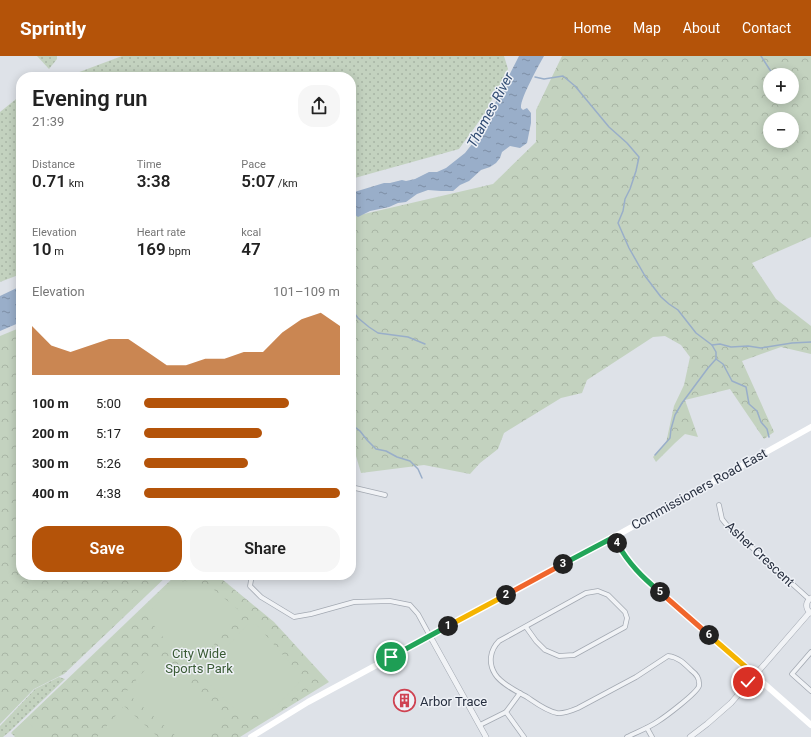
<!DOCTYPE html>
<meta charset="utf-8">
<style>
body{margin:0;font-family:Roboto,sans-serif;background:#f6f6f6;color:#222;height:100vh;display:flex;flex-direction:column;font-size:15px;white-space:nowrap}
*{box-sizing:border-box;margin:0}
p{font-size:13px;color:#767676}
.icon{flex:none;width:22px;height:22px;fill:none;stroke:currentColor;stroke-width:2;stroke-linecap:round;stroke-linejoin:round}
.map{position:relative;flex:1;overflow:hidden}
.panel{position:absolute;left:16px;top:16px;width:340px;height:508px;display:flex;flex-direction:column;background:#fff;border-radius:16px;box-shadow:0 2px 10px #0003}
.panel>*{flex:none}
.tools{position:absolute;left:763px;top:12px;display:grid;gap:8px}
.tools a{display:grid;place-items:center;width:36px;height:36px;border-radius:50%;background:#fff;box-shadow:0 2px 10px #0003;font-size:20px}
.pin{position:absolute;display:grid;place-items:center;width:34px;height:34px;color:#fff;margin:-17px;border:2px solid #fff;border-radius:50%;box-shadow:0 1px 4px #0007}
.km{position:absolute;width:20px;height:20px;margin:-10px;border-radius:50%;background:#222;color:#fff;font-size:11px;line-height:20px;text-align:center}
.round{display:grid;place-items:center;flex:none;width:42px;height:42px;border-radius:16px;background:#f6f6f6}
.summary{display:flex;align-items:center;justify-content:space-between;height:68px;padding:0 16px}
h1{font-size:22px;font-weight:600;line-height:30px}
.stats{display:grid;grid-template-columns:repeat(3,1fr);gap:6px;height:68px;padding:4px 16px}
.stats div{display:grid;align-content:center}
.stats b{font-size:17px;font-weight:600}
.stats small{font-size:11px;font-weight:400}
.stats p{font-size:11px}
.chart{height:112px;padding:8px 16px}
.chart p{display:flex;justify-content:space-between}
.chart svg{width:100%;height:72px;margin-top:4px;fill:#b45309;opacity:.7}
.cta{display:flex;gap:8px;margin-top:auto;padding:8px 16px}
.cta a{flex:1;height:46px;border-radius:16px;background:#b45309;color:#fff;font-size:16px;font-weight:600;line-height:46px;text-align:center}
.cta a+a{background:#f6f6f6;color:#222}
ul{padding:0 16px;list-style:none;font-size:13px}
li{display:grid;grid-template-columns:64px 48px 1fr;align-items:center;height:30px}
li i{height:10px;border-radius:5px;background:#b45309}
header{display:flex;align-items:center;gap:24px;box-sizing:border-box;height:56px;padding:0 20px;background:#b45309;color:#fff}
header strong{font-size:19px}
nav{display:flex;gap:22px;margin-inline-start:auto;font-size:14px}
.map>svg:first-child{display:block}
.grass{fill:url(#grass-dots)}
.forest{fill:url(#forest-crowns);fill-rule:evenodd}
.garden{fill:#c3d2bf}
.water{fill:url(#water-ripples)}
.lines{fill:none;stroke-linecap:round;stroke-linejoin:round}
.stream{stroke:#99aec9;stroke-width:1.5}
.minor-casing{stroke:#a3a9b2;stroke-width:5.5}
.tertiary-casing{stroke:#a3a9b2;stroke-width:6}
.minor{stroke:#f1f3f6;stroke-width:4}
.tertiary{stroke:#f1f3f6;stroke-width:5}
.secondary{stroke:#fff;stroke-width:6}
.split-1-casing{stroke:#fff;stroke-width:8}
.split-2-casing{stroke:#fff;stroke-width:8}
.split-3-casing{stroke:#fff;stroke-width:8}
.split-4-casing{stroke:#fff;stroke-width:8}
.split-5-casing{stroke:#fff;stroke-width:8}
.split-6-casing{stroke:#fff;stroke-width:8}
.split-7-casing{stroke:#fff;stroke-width:8}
.split-1{stroke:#22a559;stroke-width:5}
.split-2{stroke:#f5b400;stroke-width:5}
.split-3{stroke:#f0652b;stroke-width:5}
.split-4{stroke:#22a559;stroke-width:5}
.split-5{stroke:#22a559;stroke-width:5}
.split-6{stroke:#f0652b;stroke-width:5}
.split-7{stroke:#f5b400;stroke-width:5}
.labels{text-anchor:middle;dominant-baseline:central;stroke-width:3;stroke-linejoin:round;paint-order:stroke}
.street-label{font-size:13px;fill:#272f3f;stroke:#eef1f6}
.park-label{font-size:13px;fill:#3a5b35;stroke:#eef1f6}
.poi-label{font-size:13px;fill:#272f3f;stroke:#eef1f6;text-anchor:start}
.water-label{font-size:14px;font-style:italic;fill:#314c73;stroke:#eef1f6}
</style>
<header>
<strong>Sprintly</strong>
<nav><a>Home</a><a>Map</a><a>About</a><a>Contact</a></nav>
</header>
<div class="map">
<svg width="811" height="681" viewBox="0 0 811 681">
<defs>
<pattern id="grass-dots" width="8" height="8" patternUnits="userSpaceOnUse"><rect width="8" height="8" fill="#c3d2bf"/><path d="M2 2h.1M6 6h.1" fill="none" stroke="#a8b5a5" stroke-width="1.8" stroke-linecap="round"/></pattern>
<pattern id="forest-crowns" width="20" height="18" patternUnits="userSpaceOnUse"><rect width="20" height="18" fill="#c3d2bf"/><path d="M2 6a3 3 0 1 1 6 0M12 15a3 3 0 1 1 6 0" fill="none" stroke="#a8b5a5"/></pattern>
<pattern id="water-ripples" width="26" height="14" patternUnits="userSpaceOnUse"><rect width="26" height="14" fill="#99aec9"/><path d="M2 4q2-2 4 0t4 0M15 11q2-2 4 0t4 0" fill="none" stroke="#7d8ea5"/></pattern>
</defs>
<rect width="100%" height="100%" fill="#dee2e8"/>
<g class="grass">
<path d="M37 0H57V3L49 13Z"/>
<path d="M122 0H504L508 13 485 57 459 93 351 123V21H66Z"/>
<path d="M21 39V218L0 226V56Z"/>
<path d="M59 621 65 623 9 676 3 681H0V670L35 633Z"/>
</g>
<g class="forest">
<path d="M562 0H811V181L752 207 776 243 811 270V298L781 291 742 305 774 376 764 383 730 333 685 344 698 381 685 378 675 387 656 406 653 401 666 387 674 350 684 329 690 301 681 289 665 280 653 281 587 324 582 337 561 342 504 377 498 393 480 407 470 418 424 409 361 417 351 383V161L493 128 536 86V54ZM770 19H792V41H770ZM770 63H792V85H770Z"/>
<path d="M17 273 21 276V519H168L64 618 34 633 0 668V280Z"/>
<path d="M176 519H217L274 566 329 626 240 681H15L11 677Z"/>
</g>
<g class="garden">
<path d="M184 525 199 526 213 533 240 555 199 608H192L169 589 146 559 169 534Z"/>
<path d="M256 568 303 622 276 651 263 658H246L234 652 200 619 205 615 247 569Z"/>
<path d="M156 601 225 662 208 681H177L126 636Z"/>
<path d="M124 650 158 681H97Z"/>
<path d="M25 664 43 681H17L12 676Z"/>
</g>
<g class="water">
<path d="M519 0H544C538 11 520 43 521 52L523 54 527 52 531 57V67L527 87 520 92 510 90 502 96 500 102 496 107 490 111 481 114 469 125 460 129 453 135H441L428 134 417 138 406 146 398 147 389 151 370 155 358 161 355 159 352 154H351V137L384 127H390L402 124 406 125 415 123 429 116H437L446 112 465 97 476 83 486 67 491 55Z"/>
<path d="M21 230V266L0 275V240Z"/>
</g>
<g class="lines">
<g class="stream">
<path d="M761 0 770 14 775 19"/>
<path d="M535 21 544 23 563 20 575 30 609 71 627 87 639 101 636 115 630 133 625 143 623 155 618 167 629 192 645 220 661 241 669 248 678 254 696 277 712 289 716 296V303L708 312 682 347 675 359 671 373 670 382 655 399"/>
<path d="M776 44 778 41"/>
<path d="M351 253 358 262 369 271 378 277 408 281 425 288"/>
<path d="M712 289 720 288 731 291 748 290 761 292 792 287 811 286"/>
<path d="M716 303 723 308 732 325 746 331 749 348 757 355 761 366 767 373 769 381"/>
<path d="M351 368 360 375 367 384 376 393 386 395 397 401 410 405 418 413 422 422"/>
</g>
<defs>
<g id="minor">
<path d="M351 431 385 439"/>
<path d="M719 449 722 463 726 468 809 543"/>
<path d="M252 519 250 530 261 541 294 561 311 558 354 546 390 545 410 549 418 558 430 580"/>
<path d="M526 571 536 585 545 594 559 600 574 599 625 571 627 562 625 556 608 539 598 535 586 537 499 585C490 594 488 607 495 618 501 628 518 636 527 641 536 647 546 655 557 657 564 658 571 655 578 652L636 621 668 600C678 601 684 607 691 614 696 618 700 622 699 630 697 637 665 661 657 666 648 672 637 676 627 681"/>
<path d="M811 596 792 618 811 635"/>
<path d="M506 656 524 681"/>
<path d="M480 669 506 656 520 637"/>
<path d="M647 672 652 681"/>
</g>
<g id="tertiary">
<path d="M811 557C805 553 805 546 811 542"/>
<path d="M430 580 486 681"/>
<path d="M690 681 707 668 731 647 809 557"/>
</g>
</defs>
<use href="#minor" class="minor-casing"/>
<use href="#tertiary" class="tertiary-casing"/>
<use href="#minor" class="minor"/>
<use href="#tertiary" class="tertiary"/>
<g class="secondary">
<path d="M614 481 624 499 643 521 811 669"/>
<path d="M251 681 308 646 614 481 811 371"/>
</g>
</g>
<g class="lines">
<defs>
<path id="split-1" d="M391 601 448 570"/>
<path id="split-2" d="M448 570 506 539"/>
<path id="split-3" d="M506 539 563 508"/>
<path id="split-4" d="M563 508 614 481 617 487"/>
<path id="split-5" d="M617 487C629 508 642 521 660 536"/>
<path id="split-6" d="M660 536 709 579"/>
<path id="split-7" d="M709 579 755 619 748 626"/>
</defs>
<use href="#split-1" class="split-1-casing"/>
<use href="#split-2" class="split-2-casing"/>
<use href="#split-3" class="split-3-casing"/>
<use href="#split-4" class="split-4-casing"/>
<use href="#split-5" class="split-5-casing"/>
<use href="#split-6" class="split-6-casing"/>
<use href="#split-7" class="split-7-casing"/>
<use href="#split-1" class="split-1"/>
<use href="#split-2" class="split-2"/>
<use href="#split-3" class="split-3"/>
<use href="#split-4" class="split-4"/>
<use href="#split-5" class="split-5"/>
<use href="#split-6" class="split-6"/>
<use href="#split-7" class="split-7"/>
</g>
<defs>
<symbol id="building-ring" viewBox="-11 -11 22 22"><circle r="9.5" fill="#eef1f6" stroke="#cf4251" stroke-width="1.5"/><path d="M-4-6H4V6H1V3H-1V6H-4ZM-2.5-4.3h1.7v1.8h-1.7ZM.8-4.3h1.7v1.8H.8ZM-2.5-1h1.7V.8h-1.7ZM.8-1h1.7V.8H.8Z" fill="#cf4251"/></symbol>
</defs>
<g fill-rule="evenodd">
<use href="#building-ring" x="392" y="632" width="25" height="25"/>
</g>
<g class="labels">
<g class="street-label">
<text transform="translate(699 433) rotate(-29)">Commissioners Road East</text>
<text transform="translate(760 498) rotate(43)">Asher Crescent</text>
</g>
<g class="park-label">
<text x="199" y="597">City Wide<tspan x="199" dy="15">Sports Park</tspan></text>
</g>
<g class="poi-label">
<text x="420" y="645">Arbor Trace</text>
</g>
<g class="water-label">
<text transform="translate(490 54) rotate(-62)">Thames River</text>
</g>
</g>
</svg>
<div class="tools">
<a>+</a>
<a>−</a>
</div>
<div class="pin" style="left:391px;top:601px;background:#1e9e55"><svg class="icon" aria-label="arrive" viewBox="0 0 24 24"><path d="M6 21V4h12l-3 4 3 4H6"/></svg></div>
<div class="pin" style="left:748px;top:626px;background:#d93025"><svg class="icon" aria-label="check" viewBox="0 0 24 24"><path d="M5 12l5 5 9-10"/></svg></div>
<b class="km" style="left:448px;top:570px">1</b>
<b class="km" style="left:506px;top:539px">2</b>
<b class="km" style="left:563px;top:508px">3</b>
<b class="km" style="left:617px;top:487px">4</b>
<b class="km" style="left:660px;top:536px">5</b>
<b class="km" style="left:709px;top:579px">6</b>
<section class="panel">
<div class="summary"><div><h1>Evening run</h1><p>21:39</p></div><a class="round"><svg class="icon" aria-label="share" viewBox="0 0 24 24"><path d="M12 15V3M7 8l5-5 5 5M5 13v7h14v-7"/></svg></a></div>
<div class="stats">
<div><p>Distance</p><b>0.71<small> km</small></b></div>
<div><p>Time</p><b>3:38</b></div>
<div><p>Pace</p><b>5:07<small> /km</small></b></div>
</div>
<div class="stats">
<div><p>Elevation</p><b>10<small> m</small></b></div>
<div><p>Heart rate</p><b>169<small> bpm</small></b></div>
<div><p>kcal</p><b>47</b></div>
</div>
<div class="chart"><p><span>Elevation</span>101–109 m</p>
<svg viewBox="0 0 160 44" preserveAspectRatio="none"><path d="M0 44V14L10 26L20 30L30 26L40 22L50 22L60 30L70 38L80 38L90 34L100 34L110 30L120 30L130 18L140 10L150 6L160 14V44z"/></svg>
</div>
<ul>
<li><b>100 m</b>5:00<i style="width:74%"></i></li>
<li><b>200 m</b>5:17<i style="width:60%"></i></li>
<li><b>300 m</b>5:26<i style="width:53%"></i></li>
<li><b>400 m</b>4:38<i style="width:100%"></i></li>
</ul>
<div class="cta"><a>Save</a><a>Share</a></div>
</section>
</div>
